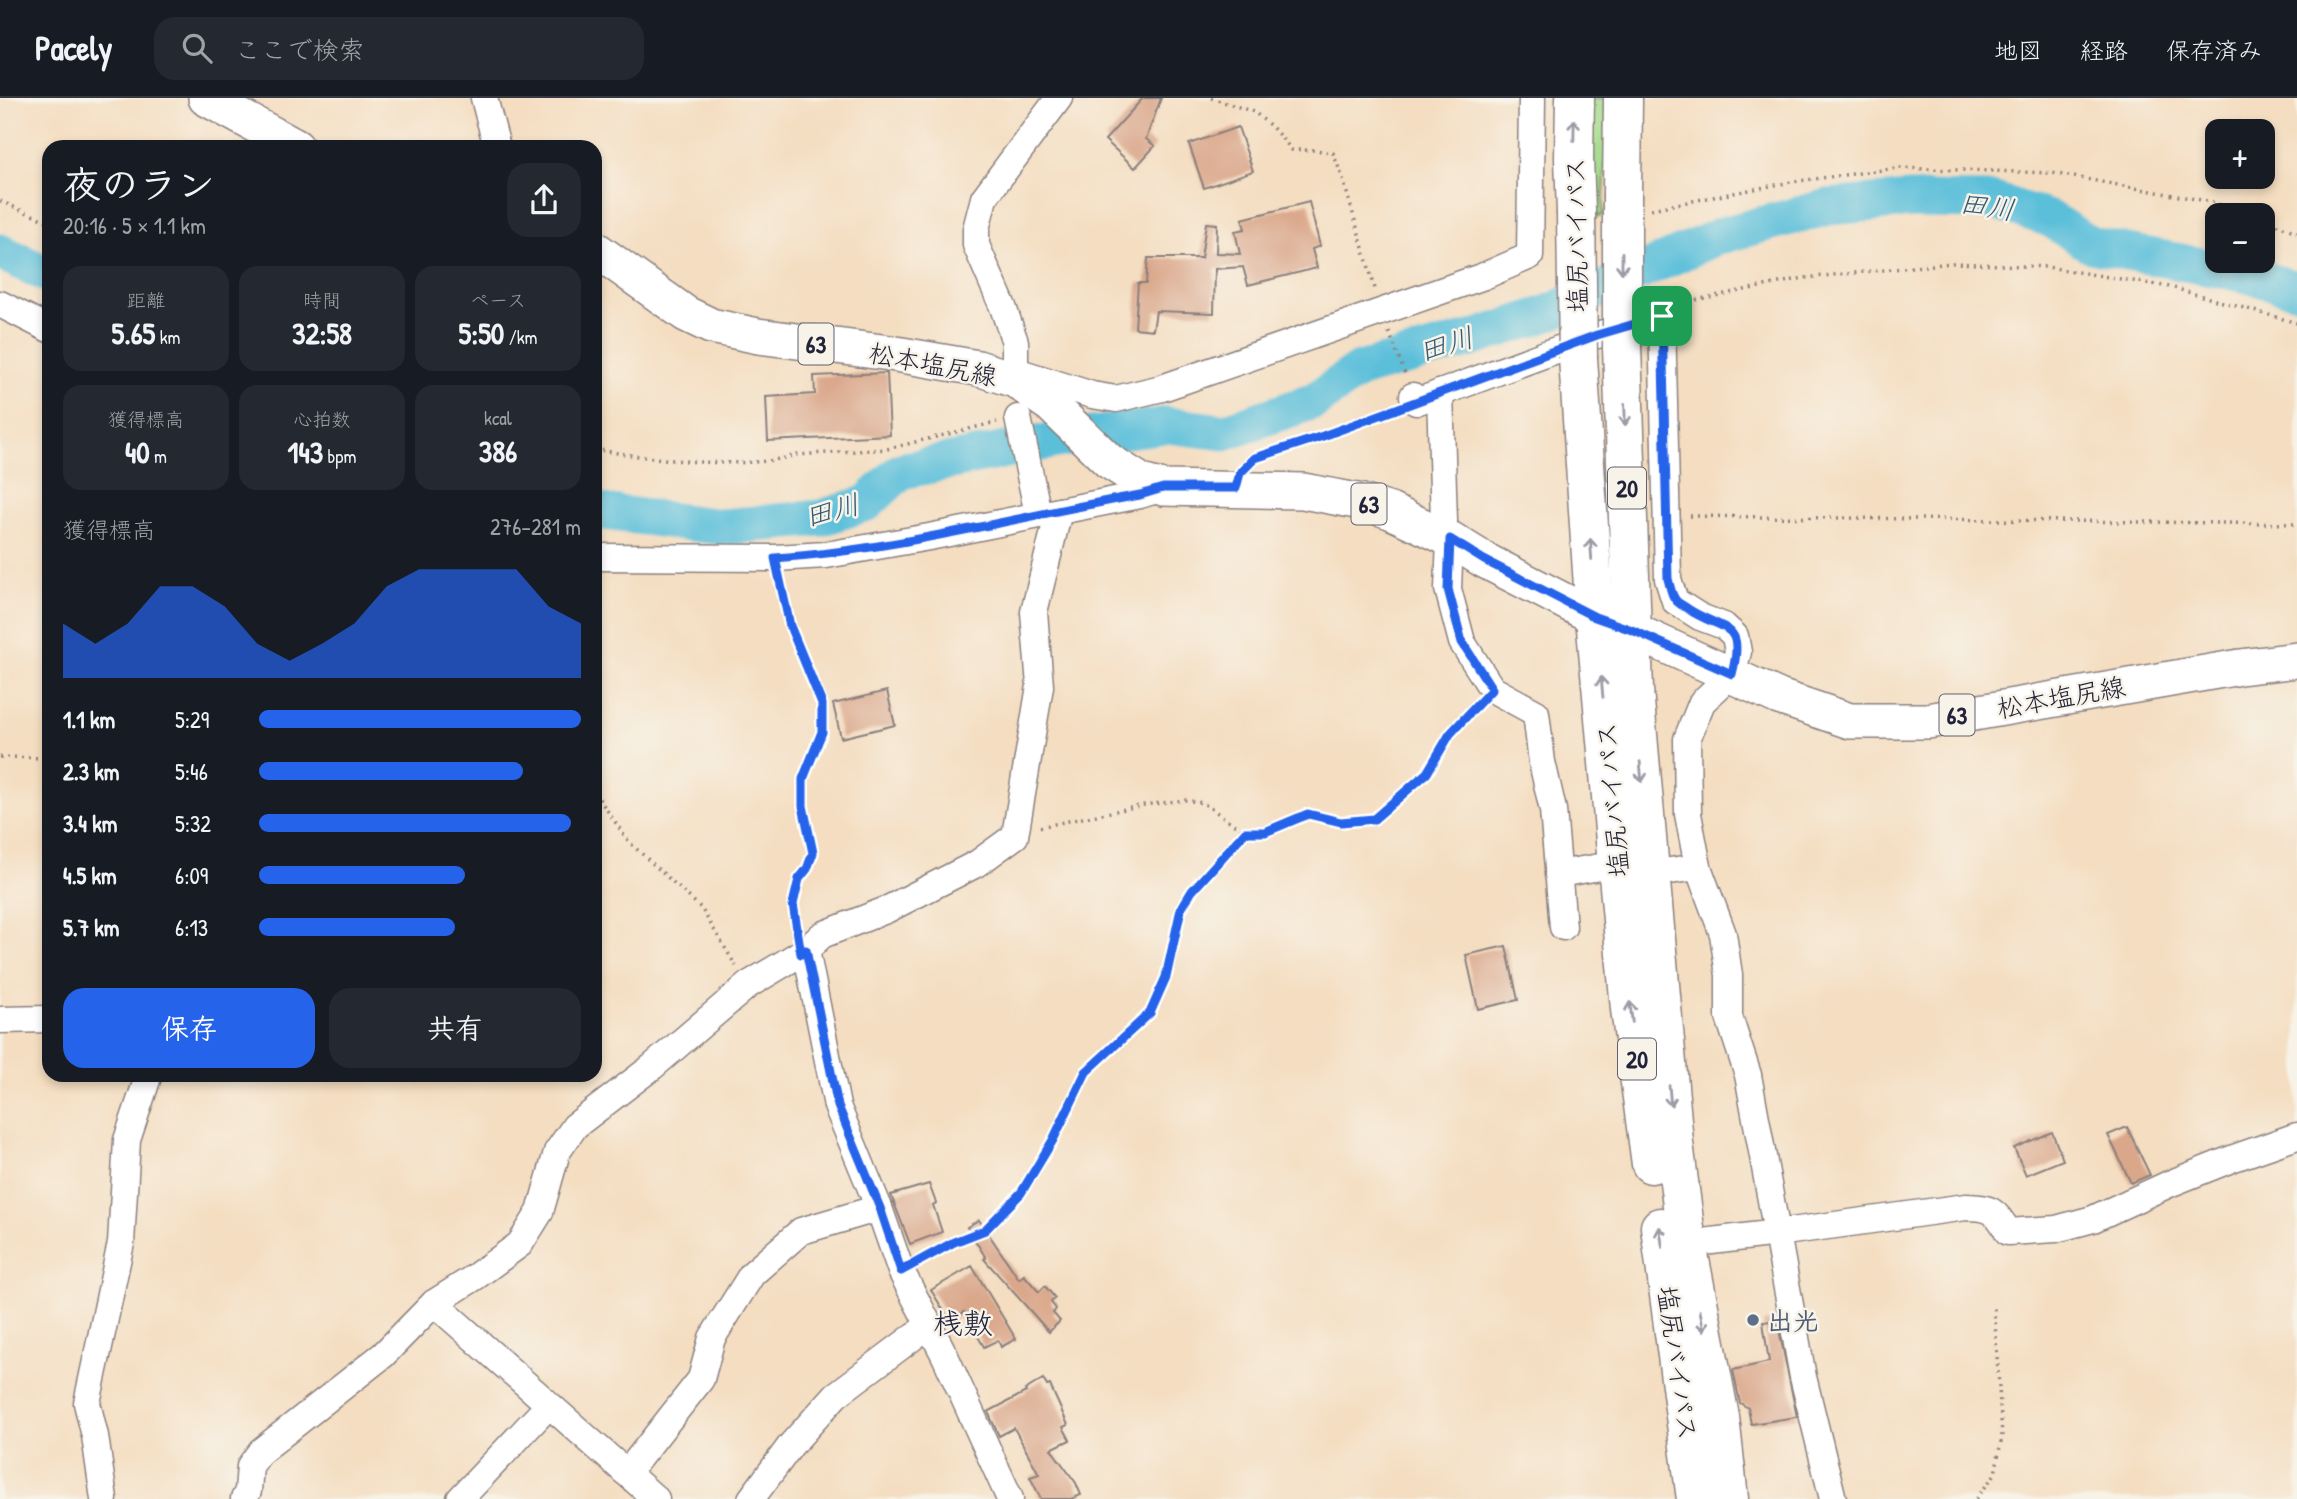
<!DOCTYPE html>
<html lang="ja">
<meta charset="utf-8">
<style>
body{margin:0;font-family:"Patrick Hand","Klee One",sans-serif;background:#242831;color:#f1f3f6;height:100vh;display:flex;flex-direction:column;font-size:26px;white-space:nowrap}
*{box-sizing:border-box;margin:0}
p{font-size:23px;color:#9ea1a6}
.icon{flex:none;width:38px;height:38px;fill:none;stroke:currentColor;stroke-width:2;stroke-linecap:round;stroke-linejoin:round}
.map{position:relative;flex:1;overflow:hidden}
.side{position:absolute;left:42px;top:42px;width:560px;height:942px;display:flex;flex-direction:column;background:#171b24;border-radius:21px;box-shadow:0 4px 10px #0003}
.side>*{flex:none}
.buttons{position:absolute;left:2205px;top:21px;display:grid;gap:14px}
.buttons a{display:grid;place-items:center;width:70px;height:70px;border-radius:14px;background:#171b24;box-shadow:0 4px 10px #0003;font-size:35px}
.pin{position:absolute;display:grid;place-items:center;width:60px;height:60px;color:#fff;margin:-30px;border-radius:14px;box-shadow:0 4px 10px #0006}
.round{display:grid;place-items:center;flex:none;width:74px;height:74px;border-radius:21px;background:#242831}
.headline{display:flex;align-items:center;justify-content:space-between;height:119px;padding:0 21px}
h1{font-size:38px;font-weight:700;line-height:52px}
.stats{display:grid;grid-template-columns:repeat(3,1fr);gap:10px;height:119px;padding:7px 21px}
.stats div{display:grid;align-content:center;border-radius:18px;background:#242831;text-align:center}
.stats b{font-size:30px;font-weight:700}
.stats small{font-size:19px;font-weight:400}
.stats p{font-size:19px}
.chart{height:196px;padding:14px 21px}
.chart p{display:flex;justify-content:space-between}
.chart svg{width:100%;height:126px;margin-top:7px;fill:#2563eb;opacity:.7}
.action{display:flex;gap:14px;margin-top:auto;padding:14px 21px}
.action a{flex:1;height:80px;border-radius:21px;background:#2563eb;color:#fff;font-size:28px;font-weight:700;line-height:80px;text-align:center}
.action a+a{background:#242831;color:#f1f3f6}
ul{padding:0 21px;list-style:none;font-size:23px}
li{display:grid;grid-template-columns:112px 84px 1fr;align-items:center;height:52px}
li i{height:18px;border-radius:9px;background:#2563eb}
header{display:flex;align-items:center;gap:42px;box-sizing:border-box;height:98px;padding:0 35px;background:#171b24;border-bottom:2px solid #363941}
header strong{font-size:33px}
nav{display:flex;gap:38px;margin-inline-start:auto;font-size:24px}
.search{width:490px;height:63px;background:#242831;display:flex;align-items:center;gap:18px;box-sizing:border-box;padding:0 24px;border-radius:21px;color:#9ea1a6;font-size:26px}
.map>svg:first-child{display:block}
.green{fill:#a6dc8d;stroke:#647f64;stroke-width:2}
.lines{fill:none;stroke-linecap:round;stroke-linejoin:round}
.river{stroke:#5cbfda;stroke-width:37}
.building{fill:#daa78b}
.minor-casing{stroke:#8b807e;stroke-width:29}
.major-casing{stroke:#8b807e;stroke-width:38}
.highway-casing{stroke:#8b807e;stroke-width:41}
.path{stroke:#8b807e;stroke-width:3.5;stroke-dasharray:2 5;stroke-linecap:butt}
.minor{stroke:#fff;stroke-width:26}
.major{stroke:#fff;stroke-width:35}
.highway{stroke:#fff;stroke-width:38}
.highway-bridge-casing{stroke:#8b807e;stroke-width:41;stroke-linecap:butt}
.highway-bridge{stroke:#fff;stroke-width:38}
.oneway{stroke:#9c9ca7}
.route-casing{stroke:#fff;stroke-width:14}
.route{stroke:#2563eb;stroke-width:9}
.service-dot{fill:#5c6f8a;stroke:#f7f3e8;stroke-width:2.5}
.labels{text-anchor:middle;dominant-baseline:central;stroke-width:5;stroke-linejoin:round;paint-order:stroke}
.shield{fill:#f7f3e8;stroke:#62616f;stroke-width:2}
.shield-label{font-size:24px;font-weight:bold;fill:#22223b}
.street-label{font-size:26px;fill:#22223b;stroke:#f7f3e8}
.service-label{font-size:26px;font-weight:bold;fill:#4e5e75;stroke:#f7f3e8;text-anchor:start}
.water-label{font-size:28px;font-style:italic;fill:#365973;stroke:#f7f3e8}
.quarter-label{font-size:30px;fill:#22223b;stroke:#f7f3e8}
</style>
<header>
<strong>Pacely</strong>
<div class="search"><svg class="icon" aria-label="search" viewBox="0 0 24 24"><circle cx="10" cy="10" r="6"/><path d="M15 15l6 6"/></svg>ここで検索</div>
<nav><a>地図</a><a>経路</a><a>保存済み</a></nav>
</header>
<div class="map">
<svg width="2297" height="1401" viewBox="0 0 2297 1401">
<rect width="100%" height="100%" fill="#f7f3e8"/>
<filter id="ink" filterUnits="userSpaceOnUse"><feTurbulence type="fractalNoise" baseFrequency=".0143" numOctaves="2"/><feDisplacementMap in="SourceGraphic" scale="14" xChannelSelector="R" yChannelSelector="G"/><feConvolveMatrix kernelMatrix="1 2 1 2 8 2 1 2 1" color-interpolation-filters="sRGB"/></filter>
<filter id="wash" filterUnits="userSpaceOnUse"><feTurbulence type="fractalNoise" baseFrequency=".00686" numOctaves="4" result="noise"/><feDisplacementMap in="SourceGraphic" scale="28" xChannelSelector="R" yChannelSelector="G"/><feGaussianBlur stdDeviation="1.57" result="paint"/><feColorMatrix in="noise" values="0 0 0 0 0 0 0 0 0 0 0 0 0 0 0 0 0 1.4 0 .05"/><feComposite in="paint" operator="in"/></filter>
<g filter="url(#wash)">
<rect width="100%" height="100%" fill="#f4ddc0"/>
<path class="green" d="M1588 0H1609L1603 117 1597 119 1587 61Z"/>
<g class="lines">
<g class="river">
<path d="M0 154 49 177"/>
<path d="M595 413 723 429 821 420 867 405 901 373 1061 341 1166 327 1224 334 1314 303 1359 272 1468 242 1546 216 1719 138 1828 109 1910 102 1995 103 2050 121 2091 147 2243 176 2297 191"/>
</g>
</g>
<g id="blocks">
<g class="building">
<path d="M1143 0H1161L1146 41 1155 48 1135 70 1105 42Z"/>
<path d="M1238 29 1253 73 1204 90 1189 46Z"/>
<path d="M1309 104 1320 148 1312 151 1317 170 1248 187 1243 169 1215 171 1214 215 1156 213 1153 232 1135 230 1138 185H1146L1148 160H1201L1206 125 1217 126 1216 155 1240 156 1235 133 1245 131 1242 121Z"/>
<path d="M887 275 890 337 768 343 766 299 815 296 814 278Z"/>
<path d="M887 593 895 627 841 640 833 606Z"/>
<path d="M1506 848 1518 902 1478 911 1466 857Z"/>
<path d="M2127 1029 2150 1077 2131 1085 2108 1037Z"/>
<path d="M2052 1034 2063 1062 2026 1077 2014 1050Z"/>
<path d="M929 1086 936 1105 933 1107 942 1134 910 1146 891 1097Z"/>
<path d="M979 1122 1019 1181 1024 1177 1039 1194 1045 1188 1055 1200 1051 1204 1056 1211 1053 1215 1060 1223 1049 1234 984 1161 986 1160 967 1129Z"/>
<path d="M972 1168 1016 1241 1001 1249 998 1242 984 1249 964 1214 950 1223 931 1192Z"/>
<path d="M1777 1222 1797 1319 1751 1326 1748 1310 1740 1305 1733 1272 1769 1264 1763 1224Z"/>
<path d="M1043 1281 1047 1288 1050 1287 1068 1327 1063 1329 1070 1342 1051 1351 1076 1385 1081 1397 1071 1401H1041L1030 1379 1039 1376 1014 1330 999 1338 988 1314 1026 1294 1025 1292Z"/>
</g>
</g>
</g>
<g filter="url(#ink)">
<use href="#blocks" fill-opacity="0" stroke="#8b807e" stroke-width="2"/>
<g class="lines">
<defs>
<g id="minor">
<path d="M484 0 497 49"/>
<path d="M0 206 49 231"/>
<path d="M1016 273 1092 297 1116 301 1162 290 1484 178 1530 158 1532 0"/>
<path d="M1015 282V244L1003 209 976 147V131L984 100 1059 0"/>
<path d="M1413 298 1416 304 1597 237 1662 218 1668 481 1675 503 1700 519 1724 528 1735 538 1738 554 1732 576 1702 604 1687 641 1688 716 1698 769 1723 836 1729 877V919L1748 977 1777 1135 1966 1109C1990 1109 1996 1112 2008 1134L2056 1131 2093 1121 2169 1086 2234 1060 2297 1038"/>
<path d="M1018 320 1038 416"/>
<path d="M1438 435 1444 423 1440 295"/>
<path d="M1450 441 1448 491 1462 544 1492 591 1536 615 1542 664 1553 712 1563 829"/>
<path d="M595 459 775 460 826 457 929 439 1140 397 1163 390"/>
<path d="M1670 773 1698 769"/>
<path d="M1558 776 1618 766"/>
<path d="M806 852 837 1008 879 1110 901 1173 945 1258 1010 1401"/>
<path d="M0 922 49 921"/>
<path d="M1687 1146 1777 1135 1803 1279 1833 1401"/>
<path d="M434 1205 656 1401"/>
<path d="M624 1373 634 1366 701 1281 712 1240 752 1176 801 1133 879 1110"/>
<path d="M104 1401 95 1338 87 1305 121 1145 127 1042 149 976"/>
<path d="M244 1401 248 1393 250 1368 261 1353 383 1257 434 1205 475 1179 520 1146 540 1114 557 1054 575 1028 652 969 748 887 806 852 822 837 886 812 978 765 1015 738 1040 588 1034 514 1059 413"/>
<path d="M460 1401 548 1308"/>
<path d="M751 1401 791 1347 836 1297 929 1227"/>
</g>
<g id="major">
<path d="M206 0 296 49"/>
<path d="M595 151 686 216 711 228 758 238 890 255 978 270 1015 282 1051 307 1109 363 1142 384 1163 390 1303 393 1362 404 1390 413 1450 441 1484 462 1595 519 1632 532 1779 599 1850 623H1928L2240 569 2297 562"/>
</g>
<g id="highway">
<path d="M1575 0 1574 60 1576 114"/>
<path d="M1622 97 1623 0"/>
<path d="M1622 249 1634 592 1674 1045 1687 1146 1720 1319 1729 1401"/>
<path d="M1578 260 1595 519 1630 911 1651 1066"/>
<path d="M1660 1129 1696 1401"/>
</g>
</defs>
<use href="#minor" class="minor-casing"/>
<use href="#major" class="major-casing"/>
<use href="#highway" class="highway-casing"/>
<g class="path">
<path d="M1211 0 1254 14 1272 29 1292 52H1316L1333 55 1342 78 1376 194"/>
<path d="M0 103 49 124"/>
<path d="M1651 111 1791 84 1898 70 2052 75 2212 104 2250 117"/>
<path d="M2263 122 2297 134"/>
<path d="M1683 207 1690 203 1804 180 1953 165 2047 169 2170 189 2297 225"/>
<path d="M1389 234 1405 276"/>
<path d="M595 351C646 361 747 373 796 357L887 351 997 324"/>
<path d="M1251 364 1255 360 1394 312"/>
<path d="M1690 418 2297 426"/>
<path d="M780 482 790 528 822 606V634L803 681V708L813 755 807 771 799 781 793 806 797 828"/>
<path d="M0 659 49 660"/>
<path d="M595 695 629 744 701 810 736 868"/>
<path d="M1040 729 1144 707 1185 702 1203 705 1245 734H1265L1308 716 1341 724 1374 721 1427 675 1450 636 1478 606"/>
<path d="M921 1162 954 1144 985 1132 1022 1095 1053 1042 1086 974 1150 915 1166 879 1181 811 1192 793 1245 734"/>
<path d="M1976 1401 1995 1376 2002 1338 1994 1209"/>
</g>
<use href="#minor" class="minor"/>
<use href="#major" class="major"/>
<use href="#highway" class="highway"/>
<defs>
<g id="highway-bridge">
<path d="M1622 97V249"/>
<path d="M1576 114 1578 260"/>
</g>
</defs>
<use href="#highway-bridge" class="highway-bridge-casing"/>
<use href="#highway-bridge" class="highway-bridge"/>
</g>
<defs><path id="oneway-shaft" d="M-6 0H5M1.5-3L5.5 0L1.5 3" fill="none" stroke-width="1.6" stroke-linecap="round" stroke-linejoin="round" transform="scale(1.75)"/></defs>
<g class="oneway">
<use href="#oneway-shaft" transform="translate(1574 32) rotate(-89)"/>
<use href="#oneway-shaft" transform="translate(1622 165) rotate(90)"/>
<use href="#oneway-shaft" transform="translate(1625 317) rotate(88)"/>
<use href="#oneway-shaft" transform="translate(1591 451) rotate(-94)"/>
<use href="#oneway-shaft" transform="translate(1602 589) rotate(-95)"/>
<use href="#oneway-shaft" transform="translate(1641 674) rotate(85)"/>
<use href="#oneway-shaft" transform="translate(1631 914) rotate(-97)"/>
<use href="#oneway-shaft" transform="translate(1670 998) rotate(85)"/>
<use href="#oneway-shaft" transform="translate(1661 1139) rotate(-98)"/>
<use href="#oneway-shaft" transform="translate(1702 1223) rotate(79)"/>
</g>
</g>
<g class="lines" filter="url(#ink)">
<defs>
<path id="route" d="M1662 218 1668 481C1670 487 1671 496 1675 501 1677 505 1684 508 1688 511 1723 534 1746 522 1732 576L1632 532 1595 519 1484 462 1450 441 1448 491 1462 544 1492 591 1450 636 1427 675 1374 721 1341 724 1308 716 1265 734H1245L1192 793 1181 811 1166 879 1150 915 1086 974 1053 1042 1021 1095 985 1132 954 1144 901 1173 880 1110 838 1008 806 852 801 856 793 806 799 781 807 771 813 755 803 708V681L822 634V606L790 528 775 460C898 452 1019 418 1140 397L1163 390H1236L1240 375 1255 360 1323 338 1597 237Z"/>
</defs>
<use href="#route" class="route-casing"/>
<use href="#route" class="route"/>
</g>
<circle class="service-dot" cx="1753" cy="1222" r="7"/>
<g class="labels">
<g class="shield">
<rect x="798.5" y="225.5" width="35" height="41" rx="5"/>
<rect x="1608" y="369.5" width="38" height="41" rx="5"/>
<rect x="1351.5" y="385.5" width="35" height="41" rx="5"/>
<rect x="1939.5" y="596.5" width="35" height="41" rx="5"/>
<rect x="1618" y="940.5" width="38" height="41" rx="5"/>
</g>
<g class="shield-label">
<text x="816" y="246">63</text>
<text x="1627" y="390">20</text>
<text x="1369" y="406">63</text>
<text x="1957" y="617">63</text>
<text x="1637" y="961">20</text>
</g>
<g class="street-label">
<text transform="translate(1576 137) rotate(-91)">塩尻バイパス</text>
<text transform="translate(933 266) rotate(11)">松本塩尻線</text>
<text transform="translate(2061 599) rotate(-10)">松本塩尻線</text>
<text transform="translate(1612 702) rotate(-95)">塩尻バイパス</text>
<text transform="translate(1678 1265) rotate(82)">塩尻バイパス</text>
</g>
<g class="service-label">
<text x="1767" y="1222">出光</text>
</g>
<g class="water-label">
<text transform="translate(1987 108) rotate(8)">田川</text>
<text transform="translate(1446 246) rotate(-17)">田川</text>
<text transform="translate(832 412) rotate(-15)">田川</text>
</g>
<g class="quarter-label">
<text x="963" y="1225">桟敷</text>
</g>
</g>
</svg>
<div class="buttons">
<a>+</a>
<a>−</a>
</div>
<div class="pin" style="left:1662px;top:218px;background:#1e9e55"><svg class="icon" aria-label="arrive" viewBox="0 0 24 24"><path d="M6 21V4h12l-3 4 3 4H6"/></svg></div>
<section class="side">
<div class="headline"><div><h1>夜のラン</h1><p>20:16 · 5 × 1.1 km</p></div><a class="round"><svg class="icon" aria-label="share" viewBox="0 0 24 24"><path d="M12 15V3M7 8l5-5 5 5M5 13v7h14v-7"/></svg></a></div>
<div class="stats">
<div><p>距離</p><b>5.65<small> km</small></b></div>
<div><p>時間</p><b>32:58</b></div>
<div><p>ペース</p><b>5:50<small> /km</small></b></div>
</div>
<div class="stats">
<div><p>獲得標高</p><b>40<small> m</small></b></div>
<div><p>心拍数</p><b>143<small> bpm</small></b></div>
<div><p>kcal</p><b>386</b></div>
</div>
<div class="chart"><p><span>獲得標高</span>276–281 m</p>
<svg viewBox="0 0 160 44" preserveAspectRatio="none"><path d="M0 44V25L10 32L20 25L30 12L40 12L50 19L60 32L70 38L80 32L90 25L100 12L110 6L120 6L130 6L140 6L150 19L160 25V44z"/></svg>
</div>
<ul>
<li><b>1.1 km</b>5:29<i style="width:100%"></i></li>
<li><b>2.3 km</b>5:46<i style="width:82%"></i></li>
<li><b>3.4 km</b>5:32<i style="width:97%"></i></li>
<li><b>4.5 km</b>6:09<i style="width:64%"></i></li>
<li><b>5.7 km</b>6:13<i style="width:61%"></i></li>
</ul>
<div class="action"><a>保存</a><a>共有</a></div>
</section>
</div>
